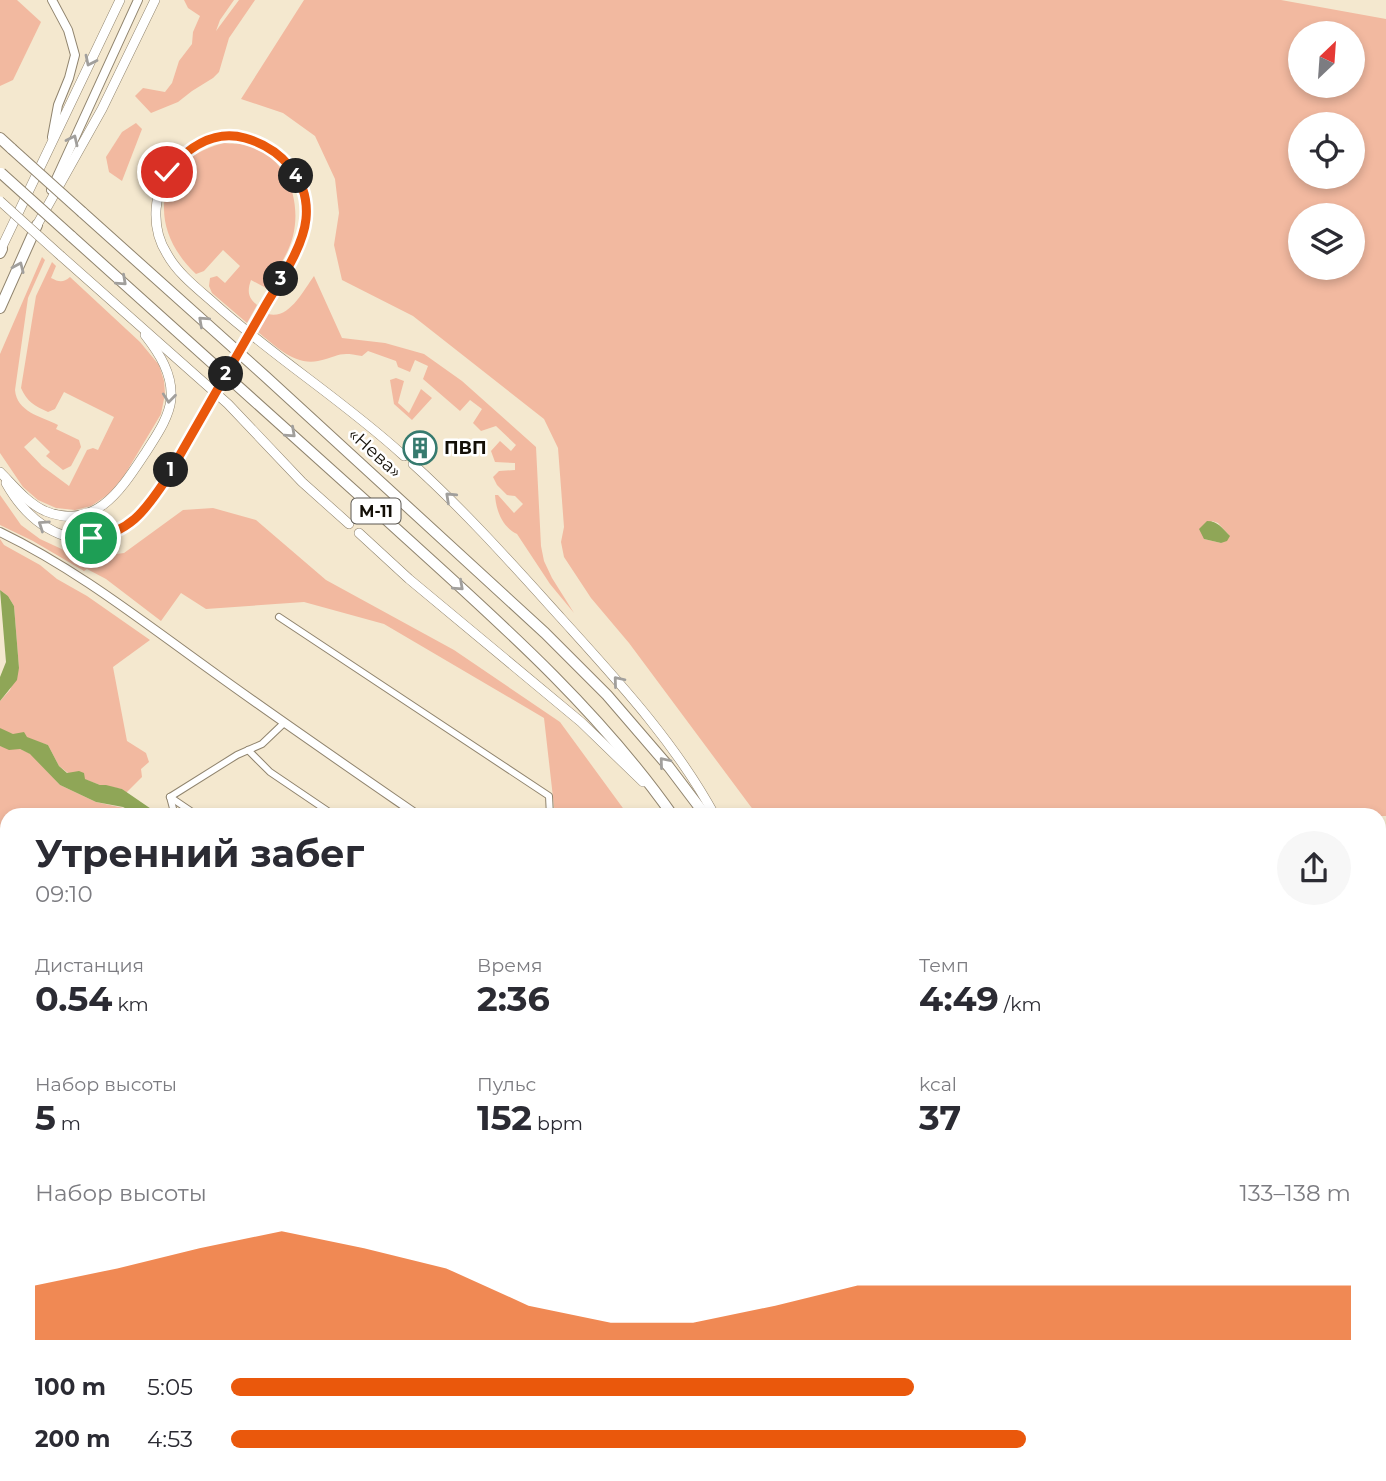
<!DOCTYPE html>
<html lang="ru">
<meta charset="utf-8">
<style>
body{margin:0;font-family:Montserrat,sans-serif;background:#f7f7f7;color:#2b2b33;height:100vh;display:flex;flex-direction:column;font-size:26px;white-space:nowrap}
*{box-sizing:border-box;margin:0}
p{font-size:23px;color:#7c7c81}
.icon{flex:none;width:38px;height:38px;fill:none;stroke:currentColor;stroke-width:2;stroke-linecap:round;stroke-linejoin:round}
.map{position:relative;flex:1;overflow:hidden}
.side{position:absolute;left:0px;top:808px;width:1386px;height:674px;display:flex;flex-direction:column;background:#fff;border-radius:21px 21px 0 0;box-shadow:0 4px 10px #0003}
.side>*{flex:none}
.needle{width:46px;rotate:25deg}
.buttons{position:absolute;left:1288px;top:21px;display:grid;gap:14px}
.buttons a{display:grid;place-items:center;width:77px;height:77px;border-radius:50%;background:#fff;box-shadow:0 4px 10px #0003;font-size:35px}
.pin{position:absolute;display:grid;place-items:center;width:60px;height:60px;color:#fff;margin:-30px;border:4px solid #fff;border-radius:50%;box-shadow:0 2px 7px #0007}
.km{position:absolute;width:35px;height:35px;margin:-18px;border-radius:50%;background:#222;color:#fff;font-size:19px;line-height:35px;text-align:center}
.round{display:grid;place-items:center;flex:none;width:74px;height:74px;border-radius:37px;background:#f7f7f7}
.overview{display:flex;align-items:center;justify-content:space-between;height:119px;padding:0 35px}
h1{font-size:38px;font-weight:700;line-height:52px}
.metrics{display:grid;grid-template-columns:repeat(3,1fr);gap:10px;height:119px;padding:7px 35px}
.metrics div{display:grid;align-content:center}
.metrics b{font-size:35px;font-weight:700}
.metrics small{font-size:19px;font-weight:400}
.metrics p{font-size:19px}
.chart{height:196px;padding:14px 35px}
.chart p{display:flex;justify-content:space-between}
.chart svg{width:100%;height:126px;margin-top:7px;fill:#ea580c;opacity:.7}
ul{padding:0 35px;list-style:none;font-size:23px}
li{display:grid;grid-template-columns:112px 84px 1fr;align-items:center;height:52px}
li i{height:18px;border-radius:9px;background:#ea580c}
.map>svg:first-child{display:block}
.green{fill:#f2b9a0;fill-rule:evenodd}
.water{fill:#8fa657}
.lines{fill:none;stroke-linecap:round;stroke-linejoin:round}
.street-casing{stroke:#90846e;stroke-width:8}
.secondary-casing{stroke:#90846e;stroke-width:10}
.primary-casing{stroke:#90846e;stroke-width:10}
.highway-casing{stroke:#90846e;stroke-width:12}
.street{stroke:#fff;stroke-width:6}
.secondary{stroke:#fff;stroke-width:8}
.primary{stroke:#fff;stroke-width:9}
.highway{stroke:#fff;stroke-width:10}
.primary-bridge-casing{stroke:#90846e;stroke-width:10;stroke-linecap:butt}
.highway-bridge-casing{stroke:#90846e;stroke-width:12;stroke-linecap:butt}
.primary-bridge{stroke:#fff;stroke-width:9}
.highway-bridge{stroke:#fff;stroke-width:10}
.oneway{stroke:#a19f9c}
.route-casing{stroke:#fff;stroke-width:14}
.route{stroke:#ea580c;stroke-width:9}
.labels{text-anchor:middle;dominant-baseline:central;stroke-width:5;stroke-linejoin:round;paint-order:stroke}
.shield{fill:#fff;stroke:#5a5751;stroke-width:2}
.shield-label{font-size:16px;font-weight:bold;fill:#130f07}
.poi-label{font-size:18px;font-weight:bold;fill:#130f07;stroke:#fff;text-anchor:start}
.street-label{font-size:18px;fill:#130f07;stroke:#fff}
</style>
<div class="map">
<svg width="1386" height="1481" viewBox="0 0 1386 1481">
<rect width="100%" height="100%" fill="#f4e8cf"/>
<g class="green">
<path d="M0 0H17L41 22 13 80 0 86Z"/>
<path d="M184 0H234L220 20 216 31 239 0H255L229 38 219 72 213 78 192 91 178 102 151 113 135 96 143 88 165 92 172 83 179 61 192 44 193 32 200 16 188 8Z"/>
<path d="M304 0H1281L1386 19V816L757 815 629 643 591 598 564 557 561 542 564 527 558 448 544 419 413 316 342 280 334 245 339 213 335 179 315 136 283 113 241 99ZM1300 33H1353V86H1300ZM1300 124H1353V177H1300ZM1300 215H1353V268H1300ZM1212 521 1218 523 1229 535 1221 543 1204 539Z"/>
<path d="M136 123 142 129 122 181 109 172 106 157 122 132Z"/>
<path d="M224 143C231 144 239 143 246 145 286 155 302 199 293 236 288 255 276 272 266 288L251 280C247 291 248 298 257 305L247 323 212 293 209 286 210 278 217 276 225 283 240 266 223 250 204 271 196 274C146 227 154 160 224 143Z"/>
<path d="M42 257 45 260 28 298 15 390C17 412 40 416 58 425L56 429 79 440 81 447 71 466 63 470 46 456 50 452 35 437 24 447 42 466 69 486 87 450 93 448 98 450 114 417 64 392 55 409 48 412C35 406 27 402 21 388L36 296 52 262 56 266 51 278C59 282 63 283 70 277L140 342 159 365 164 381 165 394 161 414 124 476 109 494 91 506 75 510 56 508 38 500 23 487 0 453V354Z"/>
<path d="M314 276 342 338 385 343 424 354 462 381 536 447 541 546 544 561 552 578 574 613 550 584 517 534C502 527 496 510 495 495H498L514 513 523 504 515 496 507 495 497 485 493 477 499 471 515 470V463L495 462 491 451 500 441 511 451 516 445 496 426 481 431 473 423 482 409 470 400 460 411 423 379 428 366 415 360 410 372 398 367 396 361 368 351 362 356C338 351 340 356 318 361 295 366 274 345 258 332L268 314C289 320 303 291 314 276Z"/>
<path d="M396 378 404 381 398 403 409 413 421 389 432 398 412 420 394 404 390 380Z"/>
<path d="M0 495 21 525 40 539 66 551 101 556 124 553 183 510 213 508 256 520 326 580 454 650 560 722 628 815H555L544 718 384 624 304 602 206 609 181 593 161 621 106 579 87 569 84 571 33 541 0 525Z"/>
<path d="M0 539 4 545 40 565 57 579 87 596 150 640 113 667 127 741 146 753 149 762 141 769 142 777 126 793 122 789 100 785 68 773 59 766 48 745 3 731 0 728V701L10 690 19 668 14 606 8 596 0 590Z"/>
<path d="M0 746 20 749 31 754 60 785 96 802 128 809 138 815 7 816V1247H0Z"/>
<path d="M1386 1075V1481H1124L1116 1475H1379V1079Z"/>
<path d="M7 1350V1475H890L889 1481H0V1366Z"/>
</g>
<g class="water">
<path d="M1207 521C1218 521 1222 528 1230 536L1227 541 1221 543 1204 539 1199 529Z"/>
<path d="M0 590 8 596 14 606 19 668 17 680 0 701V677L6 662Z"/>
<path d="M0 728 13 734 24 732 27 737 48 745 59 766 67 773 79 771 84 773 85 779 100 785H106L122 789 160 815H138L123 807 96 802 60 785 30 754 20 749 9 750 0 746Z"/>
</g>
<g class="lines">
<defs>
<g id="street">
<path d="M279 617 549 796 550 816"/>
<path d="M248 750 270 772 335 816"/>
<path d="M170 797 237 755 262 744 284 723"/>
<path d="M170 797 198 816"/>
<path d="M170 797 175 816"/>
<path d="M1379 931 1386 929"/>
</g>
<g id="secondary">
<path d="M52 0 68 30 75 55 69 78 58 105 52 137"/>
<path d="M51 190 138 0"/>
<path d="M0 532C75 568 142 621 209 669 278 719 348 767 419 816"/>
<path d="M1379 846 1386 839"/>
</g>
<g id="primary">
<path d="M37 225 102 109 155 0"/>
<path d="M0 251 120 0"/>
<path d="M61 256 228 404 302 482 349 524"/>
<path d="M269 298C283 274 301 249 306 222 317 150 222 104 173 165 153 190 150 227 167 254 178 274 198 289 215 304 275 358 344 401 404 456"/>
<path d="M413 464C466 512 513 565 561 618 617 680 675 742 715 816"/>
<path d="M0 472C13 485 27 503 45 511 96 532 122 488 146 452 156 436 169 418 171 399 173 374 159 353 145 335"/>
<path d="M6 483C20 508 38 527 65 536 136 557 171 471 198 424"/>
<path d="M359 533 409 579 581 722 643 782"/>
<path d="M1062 1475 1072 1481"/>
<path d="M922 1481 923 1475"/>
</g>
<g id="highway">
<path d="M0 138 12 149"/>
<path d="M82 212 266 377 545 633 607 695 669 767 706 816"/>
<path d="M71 236C181 335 292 434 402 534 498 621 598 709 673 816"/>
<path d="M0 253 2 249"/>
<path d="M0 308 37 225"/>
<path d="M963 1475 965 1481"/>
<path d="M991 1475 993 1481"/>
</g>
</defs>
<use href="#street" class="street-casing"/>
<use href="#secondary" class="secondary-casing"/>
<use href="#primary" class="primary-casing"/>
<use href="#highway" class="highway-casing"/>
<use href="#street" class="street"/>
<use href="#secondary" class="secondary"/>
<use href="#primary" class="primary"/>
<use href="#highway" class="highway"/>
<defs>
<g id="primary-bridge">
<path d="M0 201 61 256"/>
<path d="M198 424 269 298"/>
</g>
<g id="highway-bridge">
<path d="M12 149 82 212"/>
<path d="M1 173 71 236"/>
</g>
</defs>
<use href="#primary-bridge" class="primary-bridge-casing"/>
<use href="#highway-bridge" class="highway-bridge-casing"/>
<use href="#primary-bridge" class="primary-bridge"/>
<use href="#highway-bridge" class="highway-bridge"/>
</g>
<defs><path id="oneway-chevron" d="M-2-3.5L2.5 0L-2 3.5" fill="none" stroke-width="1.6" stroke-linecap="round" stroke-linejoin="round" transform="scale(1.75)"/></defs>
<g class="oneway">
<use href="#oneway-chevron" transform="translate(90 61) rotate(116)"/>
<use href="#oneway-chevron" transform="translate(73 140) rotate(-65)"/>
<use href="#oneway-chevron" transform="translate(19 267) rotate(-66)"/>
<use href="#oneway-chevron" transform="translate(122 281) rotate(42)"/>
<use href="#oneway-chevron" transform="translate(203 321) rotate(-138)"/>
<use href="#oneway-chevron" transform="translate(169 398) rotate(96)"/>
<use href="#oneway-chevron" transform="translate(291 433) rotate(42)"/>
<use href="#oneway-chevron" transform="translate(450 497) rotate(-137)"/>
<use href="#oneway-chevron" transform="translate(43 525) rotate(-146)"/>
<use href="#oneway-chevron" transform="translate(459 586) rotate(42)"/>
<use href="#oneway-chevron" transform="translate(618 681) rotate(-130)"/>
<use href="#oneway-chevron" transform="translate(664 762) rotate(-130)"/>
</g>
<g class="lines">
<defs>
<path id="route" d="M91 538C129 533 145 511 165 481 198 424 230 367 263 310 277 285 303 249 306 219 310 179 281 148 245 138 213 129 186 149 167 172"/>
</defs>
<use href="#route" class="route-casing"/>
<use href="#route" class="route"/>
</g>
<defs>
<symbol id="building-ring" viewBox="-11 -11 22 22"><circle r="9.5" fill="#fff" stroke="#367a6e" stroke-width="1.5"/><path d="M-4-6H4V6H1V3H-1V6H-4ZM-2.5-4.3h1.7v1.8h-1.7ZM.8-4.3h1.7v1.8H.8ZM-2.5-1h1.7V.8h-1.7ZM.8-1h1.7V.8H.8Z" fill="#367a6e"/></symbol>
</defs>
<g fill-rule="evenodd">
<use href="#building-ring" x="401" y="429" width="38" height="38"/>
</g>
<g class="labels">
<rect class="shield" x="351.5" y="498.5" width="49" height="25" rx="5"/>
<g class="shield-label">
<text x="376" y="511">М-11</text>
</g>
<g class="poi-label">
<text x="444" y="448">ПВП</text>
</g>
<g class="street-label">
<text transform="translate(375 453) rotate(42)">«Нева»</text>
</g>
</g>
</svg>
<div class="buttons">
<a><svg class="needle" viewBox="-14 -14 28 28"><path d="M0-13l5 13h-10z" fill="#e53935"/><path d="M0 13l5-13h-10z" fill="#7c7c81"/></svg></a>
<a><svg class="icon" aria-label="locate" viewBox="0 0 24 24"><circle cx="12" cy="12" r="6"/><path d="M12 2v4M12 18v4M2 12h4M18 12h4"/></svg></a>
<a><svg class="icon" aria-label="layers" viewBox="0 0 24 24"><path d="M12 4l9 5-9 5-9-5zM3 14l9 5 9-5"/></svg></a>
</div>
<div class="pin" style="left:91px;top:538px;background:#1e9e55"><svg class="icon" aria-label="arrive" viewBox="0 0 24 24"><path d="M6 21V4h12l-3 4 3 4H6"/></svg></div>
<div class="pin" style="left:167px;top:172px;background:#d93025"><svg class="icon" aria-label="check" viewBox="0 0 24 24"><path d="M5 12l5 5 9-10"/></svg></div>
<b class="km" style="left:171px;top:470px">1</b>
<b class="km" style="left:226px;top:374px">2</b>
<b class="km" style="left:281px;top:279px">3</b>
<b class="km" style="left:296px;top:176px">4</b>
<section class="side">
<div class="overview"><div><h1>Утренний забег</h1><p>09:10</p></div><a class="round"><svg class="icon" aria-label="share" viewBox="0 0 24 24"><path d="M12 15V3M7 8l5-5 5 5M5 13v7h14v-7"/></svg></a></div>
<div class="metrics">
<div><p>Дистанция</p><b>0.54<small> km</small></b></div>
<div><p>Время</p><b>2:36</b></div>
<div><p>Темп</p><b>4:49<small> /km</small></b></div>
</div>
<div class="metrics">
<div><p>Набор высоты</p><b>5<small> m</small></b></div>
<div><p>Пульс</p><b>152<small> bpm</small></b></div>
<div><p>kcal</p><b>37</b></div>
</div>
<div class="chart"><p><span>Набор высоты</span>133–138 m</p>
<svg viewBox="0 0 160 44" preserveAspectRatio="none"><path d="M0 44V25L10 19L20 12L30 6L40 12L50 19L60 32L70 38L80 38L90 32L100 25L110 25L120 25L130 25L140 25L150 25L160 25V44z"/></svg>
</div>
<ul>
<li><b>100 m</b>5:05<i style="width:61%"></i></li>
<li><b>200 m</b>4:53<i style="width:71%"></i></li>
</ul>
</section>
</div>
